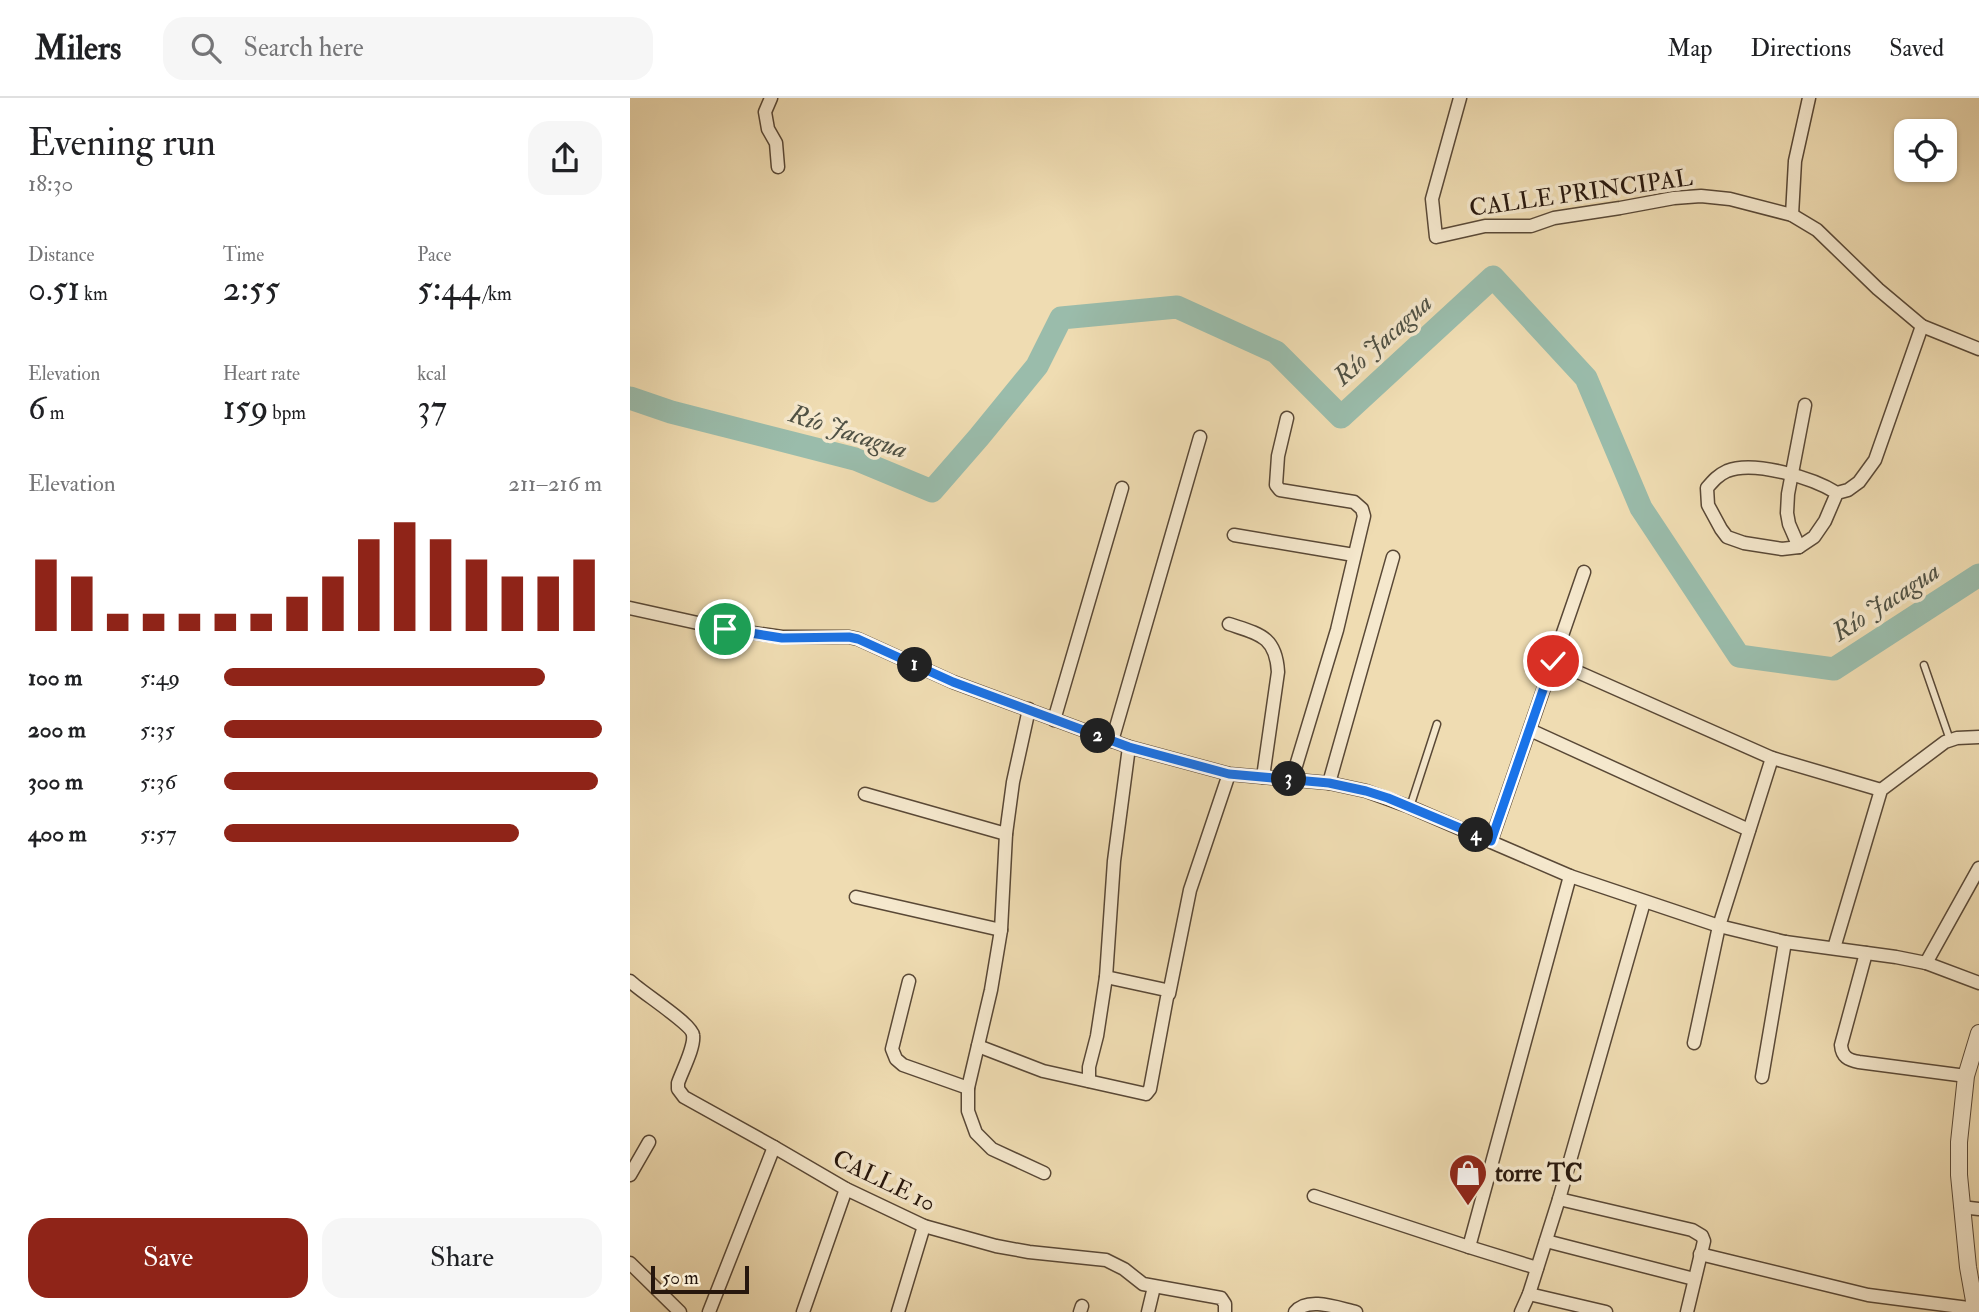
<!DOCTYPE html>
<meta charset="utf-8">
<style>
body{margin:0;font-family:"IM FELL Double Pica",serif;background:#f6f6f6;color:#202124;height:100vh;display:flex;flex-direction:column;font-size:26px;white-space:nowrap}
*{box-sizing:border-box;margin:0}
p{font-size:23px;color:#757577}
.icon{flex:none;width:38px;height:38px;fill:none;stroke:currentColor;stroke-width:2;stroke-linecap:round;stroke-linejoin:round}
.map{position:relative;flex:1;overflow:hidden}
.details{display:flex;flex-direction:column;background:#fff;width:630px}
.details>*{flex:none}
.fabs{position:absolute;left:1264px;top:21px;display:grid;gap:14px}
.fabs a{display:grid;place-items:center;width:63px;height:63px;border-radius:14px;background:#fff;box-shadow:0 2px 5px #0004;font-size:35px}
.scale{position:absolute;left:21px;bottom:18px;width:98px;box-sizing:border-box;padding-left:7px;border:4px solid #27170d;border-top:0;font-size:19px;line-height:24px;white-space:nowrap;color:#27170d;-webkit-text-stroke:5px #f5e8cd;paint-order:stroke}
.pin{position:absolute;display:grid;place-items:center;width:60px;height:60px;color:#fff;margin:-30px;border:4px solid #fff;border-radius:50%;box-shadow:0 2px 7px #0007}
.km{position:absolute;width:35px;height:35px;margin:-18px;border-radius:50%;background:#222;color:#fff;font-size:19px;line-height:35px;text-align:center}
.round{display:grid;place-items:center;flex:none;width:74px;height:74px;border-radius:21px;background:#f6f6f6}
.overview{display:flex;align-items:center;justify-content:space-between;height:119px;padding:0 28px}
h1{font-size:38px;font-weight:600;line-height:52px}
.metrics{display:grid;grid-template-columns:repeat(3,1fr);gap:10px;height:119px;padding:7px 28px}
.metrics div{display:grid;align-content:center}
.metrics b{font-size:35px;font-weight:600}
.metrics small{font-size:19px;font-weight:400}
.metrics p{font-size:19px}
.chart{height:196px;padding:14px 28px}
.chart p{display:flex;justify-content:space-between}
.chart svg{width:100%;height:126px;margin-top:7px;stroke:#8f2418;stroke-width:6}
.action{display:flex;gap:14px;margin-top:auto;padding:14px 28px}
.action a{flex:1;height:80px;border-radius:21px;background:#8f2418;color:#fff;font-size:28px;font-weight:600;line-height:80px;text-align:center}
.action a+a{background:#f6f6f6;color:#202124}
ul{padding:0 28px;list-style:none;font-size:23px}
li{display:grid;grid-template-columns:112px 84px 1fr;align-items:center;height:52px}
li i{height:18px;border-radius:9px;background:#8f2418}
header{display:flex;align-items:center;gap:42px;box-sizing:border-box;height:98px;padding:0 35px;background:#fff;border-bottom:2px solid #e0e0e0}
header strong{font-size:33px}
nav{display:flex;gap:38px;margin-inline-start:auto;font-size:24px}
.search{width:490px;height:63px;background:#f6f6f6;display:flex;align-items:center;gap:18px;box-sizing:border-box;padding:0 24px;border-radius:21px;color:#757577;font-size:26px}
main{display:flex;flex:1;min-height:0}
.map>svg:first-child{display:block}
.lines{fill:none;stroke-linecap:round;stroke-linejoin:round}
.river{stroke:#9abcab;stroke-width:23}
.service-casing{stroke:#594836;stroke-width:9}
.minor-casing{stroke:#594836;stroke-width:15}
.tertiary-casing{stroke:#594836;stroke-width:18}
.service{stroke:#f5e8cd;stroke-width:6}
.minor{stroke:#f5e8cd;stroke-width:12}
.tertiary{stroke:#f5e8cd;stroke-width:16}
.route-casing{stroke:#fff;stroke-width:14}
.route{stroke:#1a73e8;stroke-width:9}
.labels{text-anchor:middle;dominant-baseline:central;stroke-width:7;stroke-linejoin:round;paint-order:stroke}
.street-label{font-size:24px;fill:#27170d;stroke:#f5e8cd}
.poi-label{font-size:24px;font-weight:bold;fill:#27170d;stroke:#f5e8cd;text-anchor:start}
.water-label{font-size:26px;font-style:italic;fill:#4f5144;stroke:#f5e8cd}
</style>
<header>
<strong>Milers</strong>
<div class="search"><svg class="icon" aria-label="search" viewBox="0 0 24 24"><circle cx="10" cy="10" r="6"/><path d="M15 15l6 6"/></svg>Search here</div>
<nav><a>Map</a><a>Directions</a><a>Saved</a></nav>
</header>
<main>
<section class="details">
<div class="overview"><div><h1>Evening run</h1><p>18:30</p></div><a class="round"><svg class="icon" aria-label="share" viewBox="0 0 24 24"><path d="M12 15V3M7 8l5-5 5 5M5 13v7h14v-7"/></svg></a></div>
<div class="metrics">
<div><p>Distance</p><b>0.51<small> km</small></b></div>
<div><p>Time</p><b>2:55</b></div>
<div><p>Pace</p><b>5:44<small> /km</small></b></div>
</div>
<div class="metrics">
<div><p>Elevation</p><b>6<small> m</small></b></div>
<div><p>Heart rate</p><b>159<small> bpm</small></b></div>
<div><p>kcal</p><b>37</b></div>
</div>
<div class="chart"><p><span>Elevation</span>211–216 m</p>
<svg viewBox="0 0 160 44" preserveAspectRatio="none"><path d="M5 44V19M15 44V25M25 44V38M35 44V38M45 44V38M55 44V38M65 44V38M75 44V32M85 44V25M95 44V12M105 44V6M115 44V12M125 44V19M135 44V25M145 44V25M155 44V19"/></svg>
</div>
<ul>
<li><b>100 m</b>5:49<i style="width:85%"></i></li>
<li><b>200 m</b>5:35<i style="width:100%"></i></li>
<li><b>300 m</b>5:36<i style="width:99%"></i></li>
<li><b>400 m</b>5:57<i style="width:78%"></i></li>
</ul>
<div class="action"><a>Save</a><a>Share</a></div>
</section>
<div class="map">
<svg width="1349" height="1214" viewBox="0 0 1349 1214">
<rect width="100%" height="100%" fill="#efdcb2"/>
<filter id="stains"><feTurbulence type="fractalNoise" baseFrequency=".00286" numOctaves="4"/><feColorMatrix values="0 0 0 0 .2 0 0 0 0 .09 0 0 0 0 .02 0 0 0 .5 -.17"/></filter>
<radialGradient id="worn" r=".72"><stop offset=".6" stop-color="#630" stop-opacity="0"/><stop offset="1" stop-color="#630" stop-opacity=".3"/></radialGradient>
<g class="lines">
<path class="river" d="M0 300 41 314 225 361 302 393 349 339 407 268 431 220 547 209 646 254 711 319 863 179 956 280 1011 410 1109 558 1204 571 1349 477"/>
<defs>
<g id="service">
<path d="M1294 567 1320 642"/>
<path d="M780 709 807 626"/>
</g>
<g id="minor">
<path d="M141 0 135 14 138 31 146 45 148 69"/>
<path d="M830 0 802 101 806 139 855 128H901L924 120 990 110 1044 100 1071 98 1100 101 1162 117 1187 132 1248 191 1292 228 1349 251"/>
<path d="M1162 117 1165 63 1179 0"/>
<path d="M657 320 648 358 646 387 650 392 724 404 732 411 734 418 707 532 662 681"/>
<path d="M1207 395 1195 423 1184 439 1169 449 1152 451 1114 445 1097 439 1091 431 1078 407 1077 390C1083 383 1088 377 1097 373 1124 362 1183 380 1207 395L1218 392 1229 384 1245 362 1292 228"/>
<path d="M604 437 724 457"/>
<path d="M1169 449 1159 426 1157 415 1158 396 1175 307"/>
<path d="M0 510 95 531 152 539H219L228 541 323 584 499 649 599 676 699 685 736 693 780 709 940 778 1089 828 1155 844 1266 859 1296 865 1349 885"/>
<path d="M599 526C629 536 646 538 648 574L633 679"/>
<path d="M923 563 1142 660 1251 692"/>
<path d="M399 611 383 684 376 736 371 832 361 892 338 990V1013L346 1035 362 1051 414 1075"/>
<path d="M424 622 492 390"/>
<path d="M900 632 1119 732"/>
<path d="M482 643 570 339"/>
<path d="M699 685 763 459"/>
<path d="M235 696 376 736"/>
<path d="M861 743 954 474"/>
<path d="M226 799 371 832"/>
<path d="M1204 850 1251 692 1315 644 1327 640 1349 639"/>
<path d="M1236 855 1211 947C1212 959 1218 962 1229 964L1336 978"/>
<path d="M1296 865 1349 770"/>
<path d="M0 883C11 894 62 926 63 937 65 949 52 973 48 985V991L54 999 144 1049 216 1091 294 1128 366 1148 399 1154 476 1162 494 1171 513 1186 591 1200 595 1206V1214"/>
<path d="M279 883 262 951 266 961 273 967 338 990"/>
<path d="M539 896 560 792 599 676"/>
<path d="M1064 945 1089 828 1142 660"/>
<path d="M348 948 413 973 516 996 520 991 538 894 536 892 476 879"/>
<path d="M1132 979 1155 844"/>
<path d="M459 983V969L467 938 476 879 484 763 499 649"/>
<path d="M0 1077 19 1044"/>
<path d="M684 1098 839 1149 907 1170"/>
<path d="M929 1101 1062 1132 1072 1138 1074 1143 1057 1214"/>
<path d="M1331 1109 1349 1111"/>
<path d="M916 1143 1064 1181"/>
<path d="M839 1149 940 778"/>
<path d="M1070 1156 1238 1197 1346 1211"/>
<path d="M0 1165 50 1214"/>
<path d="M899 1196 976 1214"/>
<path d="M79 1214 144 1049"/>
<path d="M173 1214 216 1091"/>
<path d="M268 1214 294 1128"/>
<path d="M450 1214 452 1208"/>
<path d="M518 1214 524 1189"/>
<path d="M665 1214C678 1198 708 1210 726 1214"/>
<path d="M891 1214 899 1196 929 1101 1014 804"/>
</g>
<path id="tertiary" d="M1346 1214 1338 1169 1329 1077V1044L1336 978 1349 935"/>
</defs>
<use href="#service" class="service-casing"/>
<use href="#minor" class="minor-casing"/>
<use href="#tertiary" class="tertiary-casing"/>
<use href="#service" class="service"/>
<use href="#minor" class="minor"/>
<use href="#tertiary" class="tertiary"/>
</g>
<g class="lines">
<defs>
<path id="route" d="M95 531 152 540 219 539 228 541 323 584 499 649 599 676 699 685 736 693 758 700 861 743 923 563"/>
</defs>
<use href="#route" class="route-casing"/>
<use href="#route" class="route"/>
</g>
<defs>
<symbol id="shop-pin" viewBox="-11 -11 22 30"><path d="M0 17L-7.5 6A9.5 9.5 0 1 1 7.5 6Z" fill="#8f2418" stroke="#f5e8cd"/><path d="M-5-2.5h2.3a2.7 3.5 0 0 1 5.4 0H5L5.5 6h-11ZM-1.5-2.5h3a1.5 2.3 0 0 0-3 0Z" fill="#fff"/></symbol>
</defs>
<g fill-rule="evenodd">
<use href="#shop-pin" x="816" y="1053" width="44" height="60"/>
</g>
<g class="labels">
<g class="street-label">
<text transform="translate(951 95) rotate(-8)">CALLE PRINCIPAL</text>
<text transform="translate(254 1083) rotate(26)">CALLE 10</text>
</g>
<g class="poi-label">
<text x="865" y="1075">torre TC</text>
</g>
<g class="water-label">
<text transform="translate(753 242) rotate(-42)">Río Jacagua</text>
<text transform="translate(218 334) rotate(18)">Río Jacagua</text>
<text transform="translate(1256 504) rotate(-33)">Río Jacagua</text>
</g>
</g>
<rect width="100%" height="100%" filter="url(#stains)"/>
<rect width="100%" height="100%" fill="url(#worn)"/>
</svg>
<div class="fabs">
<a><svg class="icon" aria-label="locate" viewBox="0 0 24 24"><circle cx="12" cy="12" r="6"/><path d="M12 2v4M12 18v4M2 12h4M18 12h4"/></svg></a>
</div>
<div class="scale">50 m</div>
<div class="pin" style="left:95px;top:531px;background:#1e9e55"><svg class="icon" aria-label="arrive" viewBox="0 0 24 24"><path d="M6 21V4h12l-3 4 3 4H6"/></svg></div>
<div class="pin" style="left:923px;top:563px;background:#d93025"><svg class="icon" aria-label="check" viewBox="0 0 24 24"><path d="M5 12l5 5 9-10"/></svg></div>
<b class="km" style="left:285px;top:567px">1</b>
<b class="km" style="left:468px;top:638px">2</b>
<b class="km" style="left:659px;top:681px">3</b>
<b class="km" style="left:846px;top:737px">4</b>
</div>
</main>
